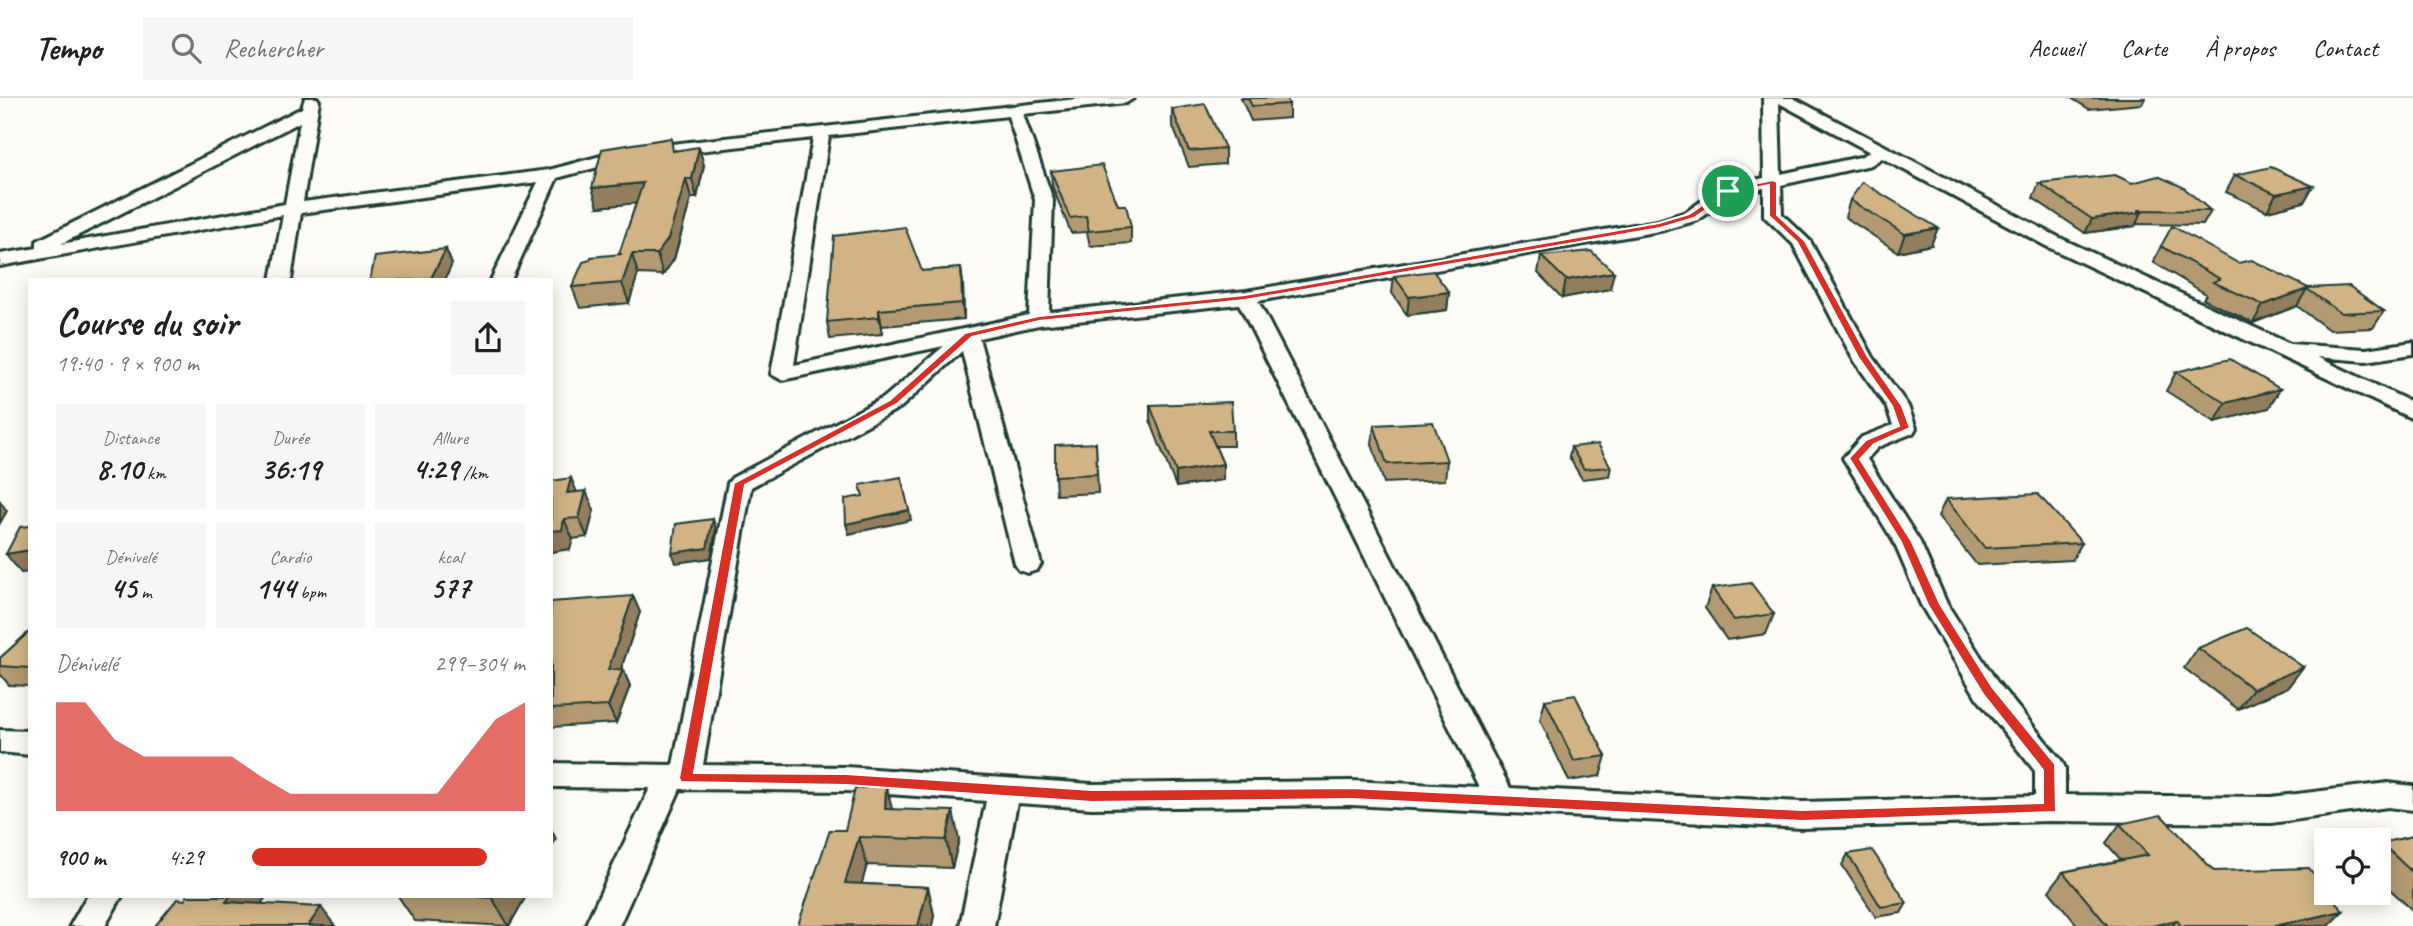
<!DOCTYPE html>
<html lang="fr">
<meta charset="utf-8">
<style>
body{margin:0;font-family:Caveat,sans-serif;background:#f6f6f6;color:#202124;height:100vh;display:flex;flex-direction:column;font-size:26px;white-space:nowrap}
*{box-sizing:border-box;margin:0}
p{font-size:23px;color:#757577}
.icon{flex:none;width:38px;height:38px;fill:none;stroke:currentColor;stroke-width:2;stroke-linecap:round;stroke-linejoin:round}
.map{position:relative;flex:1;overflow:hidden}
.details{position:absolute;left:28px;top:180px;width:525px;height:620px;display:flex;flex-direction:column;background:#fff;border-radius:0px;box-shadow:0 4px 18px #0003}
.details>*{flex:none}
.tools{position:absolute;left:2314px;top:730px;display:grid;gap:14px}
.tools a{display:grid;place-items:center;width:77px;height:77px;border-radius:0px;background:#fff;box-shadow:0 4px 18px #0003;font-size:35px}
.pin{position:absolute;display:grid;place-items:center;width:60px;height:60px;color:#fff;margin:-30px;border:4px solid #fff;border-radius:50%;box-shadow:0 2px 7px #0007}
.round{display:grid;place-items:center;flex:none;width:74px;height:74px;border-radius:0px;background:#f6f6f6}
.head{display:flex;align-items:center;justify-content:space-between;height:119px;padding:0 28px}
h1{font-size:38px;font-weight:700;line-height:52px}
.stats{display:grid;grid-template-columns:repeat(3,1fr);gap:10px;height:119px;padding:7px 28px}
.stats div{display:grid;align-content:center;border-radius:0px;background:#f6f6f6;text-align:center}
.stats b{font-size:30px;font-weight:700}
.stats small{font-size:19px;font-weight:400}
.stats p{font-size:19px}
.chart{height:196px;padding:14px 28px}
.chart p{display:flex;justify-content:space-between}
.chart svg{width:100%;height:126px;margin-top:7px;fill:#d93025;opacity:.7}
ul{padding:0 28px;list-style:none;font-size:23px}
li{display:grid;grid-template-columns:112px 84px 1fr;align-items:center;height:52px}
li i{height:18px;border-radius:9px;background:#d93025}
header{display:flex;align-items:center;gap:42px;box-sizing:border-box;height:98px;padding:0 35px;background:#fff;border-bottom:2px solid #e0e0e0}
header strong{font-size:33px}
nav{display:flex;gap:38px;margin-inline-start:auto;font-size:24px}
.search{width:490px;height:63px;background:#f6f6f6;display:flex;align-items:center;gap:18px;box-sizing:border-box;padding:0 24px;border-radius:0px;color:#757577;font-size:26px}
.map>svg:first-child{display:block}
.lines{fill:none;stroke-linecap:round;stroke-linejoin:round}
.minor-casing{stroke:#1f3d34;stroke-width:6}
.minor{fill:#fdfcf7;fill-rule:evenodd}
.wall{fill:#b49a72;stroke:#1f3d34;stroke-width:2}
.shaded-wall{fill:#927d5d;stroke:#1f3d34;stroke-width:2}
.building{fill:#d1b385;stroke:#1f3d34;stroke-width:2}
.route{fill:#d93025;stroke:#fff;stroke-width:2;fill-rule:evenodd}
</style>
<header>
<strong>Tempo</strong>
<div class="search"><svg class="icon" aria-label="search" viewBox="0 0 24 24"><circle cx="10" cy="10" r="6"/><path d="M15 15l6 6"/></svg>Rechercher</div>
<nav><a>Accueil</a><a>Carte</a><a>À propos</a><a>Contact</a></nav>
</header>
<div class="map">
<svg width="2413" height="828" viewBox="0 0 2413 828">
<rect width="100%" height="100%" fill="#fdfcf7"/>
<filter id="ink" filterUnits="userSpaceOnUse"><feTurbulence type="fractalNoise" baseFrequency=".0143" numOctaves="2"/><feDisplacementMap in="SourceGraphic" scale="14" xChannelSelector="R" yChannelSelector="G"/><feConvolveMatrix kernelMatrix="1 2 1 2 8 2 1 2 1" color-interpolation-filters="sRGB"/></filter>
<g filter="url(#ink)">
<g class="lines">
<defs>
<g id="minor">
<path d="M305 0H317L319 3 303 104 549 72 627 51 1085 0H1134L1126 5 1023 16 1053 102 1049 214 1246 193 1657 123 1686 114 1722 89 1764 80 1763 0H1793L2060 140 2290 246 2366 251 2413 244V256L2366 263 2317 259 2413 305V321L2046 148 1882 60 1871 67 1781 87 1782 116 1810 143 1873 259 1908 308 1916 330 1913 335 1878 349 1867 361 1920 444 1947 506 1997 584 2061 662 2065 670V697L2271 699 2388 685 2413 688V712L2388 709 2271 725 2050 723 1802 730 1351 707 1092 710 1017 705 994 828H960L986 703 846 693 680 691 619 828H585L650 690 551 689V665L673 667 728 385 732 380 885 299 944 248 782 282 771 276 813 40 628 61 557 80 511 182H491L538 84 301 115 291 182H271L283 117 0 168V156L37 150V143L302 10ZM1779 5 1870 54 1860 59 1781 76ZM1008 18 1035 102 1029 217 794 267 829 38ZM300 24 285 106 61 146ZM1764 90V118L1793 146 1852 259 1886 308 1893 327 1862 339 1843 360 1894 444 1921 507 1977 600 2035 673V698L1802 704 1510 690 1258 203 1660 133 1698 122 1734 97ZM1239 206 1479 689 1351 683 1092 686 846 669 703 667 751 389 901 309 962 253 1015 466 1019 472 1028 475 1037 472 1041 466 979 240 1039 227Z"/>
<path d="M0 632 30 633V657L0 654Z"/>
<path d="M87 798H122L105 828H70Z"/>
</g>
</defs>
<use href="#minor" class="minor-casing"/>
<use href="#minor" class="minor"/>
</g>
<g class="wall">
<path d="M1241 0H1286L1289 6V20L1251 23Z"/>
<path d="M2071 0H2145L2142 6 2089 11Z"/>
<path d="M1172 11 1225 50V66L1189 69 1172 26Z"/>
<path d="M675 52 704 67 697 100H691L674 161 663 177 638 176 629 205 580 210 572 189 619 157 636 105 598 109Z"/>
<path d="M1051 73 1118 107 1131 129V145L1090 148 1087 134 1071 135 1052 88Z"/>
<path d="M2235 77 2313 88 2304 104 2267 113 2226 94Z"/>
<path d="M2039 85H2132L2211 113 2203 127 2136 126 2135 128 2085 135 2033 100Z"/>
<path d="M1850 102 1931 147 1898 154 1845 119Z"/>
<path d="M2161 148 2238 165 2308 190 2384 213 2373 230 2329 232 2297 208 2253 225 2203 201 2206 196 2153 164Z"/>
<path d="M1541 158 1610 191 1562 200 1538 175Z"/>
<path d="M961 170 963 186 964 221 882 228V236L830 241 827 224 922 173Z"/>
<path d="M1394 178 1449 194 1447 212 1407 217 1392 195Z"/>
<path d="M2176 274 2280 291 2269 310 2215 324 2166 293Z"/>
<path d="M1150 307 1233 333V348H1215L1223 366V382L1176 389 1150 322Z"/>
<path d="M1374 327 1447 363 1445 382 1384 385 1372 346Z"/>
<path d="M1096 345 1098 395 1056 397 1055 378Z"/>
<path d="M1571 349 1611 369 1609 378 1582 381 1569 359Z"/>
<path d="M551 383 577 394 594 412 587 439 573 441 570 451Z"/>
<path d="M1946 401 2082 445 2072 462 1977 467 1938 418Z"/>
<path d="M1712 490 1774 516 1766 536 1727 542 1705 510Z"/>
<path d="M551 504 640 514 621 571H623L630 588 616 625 551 629Z"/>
<path d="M30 533V588L9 587 0 576V560Z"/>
<path d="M2198 550 2303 569 2288 589 2238 611 2184 570Z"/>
<path d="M1545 602 1606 658 1600 678 1569 683 1540 622Z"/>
<path d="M892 711 959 741 952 770 867 767 861 786 928 789 934 817 932 828H798L845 732Z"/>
<path d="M2120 726 2214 773 2328 828H2078L2049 793 2063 774 2121 762 2106 745Z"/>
<path d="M2413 738V812H2412L2378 780V749L2381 745Z"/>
<path d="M1848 756 1907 805 1901 815 1876 819 1842 767Z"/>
<path d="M398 798H526L509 828 415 823Z"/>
</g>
<g class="shaded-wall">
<path d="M699 49 704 67 697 100 692 81Z"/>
<path d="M686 81 691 100 674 161 663 177 657 156Z"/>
<path d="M643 85 649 104 598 109 592 90Z"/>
<path d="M2313 88 2304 104 2267 113 2276 96Z"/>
<path d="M2142 114 2135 128 2085 135 2092 121Z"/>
<path d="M1938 130 1931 147 1898 154 1905 136Z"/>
<path d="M446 151 452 166 445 182H430Z"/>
<path d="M632 156 638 176 629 205 622 185Z"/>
<path d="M961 170 963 186 964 221 962 205Z"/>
<path d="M1614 174 1610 191 1562 200 1566 182Z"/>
<path d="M2307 191 2297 208 2253 225 2263 207Z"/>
<path d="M1449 194 1447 212 1407 217 1409 199Z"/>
<path d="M879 212 882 228V236L879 219Z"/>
<path d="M2280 291 2269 310 2215 324 2226 305Z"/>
<path d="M1223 366V382L1176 389V374Z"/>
<path d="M571 380 579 399 567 395Z"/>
<path d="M586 393 594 412 587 439 579 420Z"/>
<path d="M0 403 7 413 0 425Z"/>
<path d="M909 412 911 422 849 436 846 426Z"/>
<path d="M564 421 573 441 570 451 551 454V433Z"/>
<path d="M713 421 716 431 711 460 676 465 672 455Z"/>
<path d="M30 452V474L21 475 6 456Z"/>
<path d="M633 498 640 514 615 589 608 572Z"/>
<path d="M2303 569 2288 589 2238 611 2253 591Z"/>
<path d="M623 571 630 588 616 625 608 608Z"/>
<path d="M886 686 893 715 885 711Z"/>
<path d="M953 713 959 741 952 770 946 742Z"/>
<path d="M551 731 556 741 551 750Z"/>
<path d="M859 739 867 767 854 813 845 785Z"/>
<path d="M928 789 934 817 932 828H918Z"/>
<path d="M230 798H267L245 827 226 804Z"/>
<path d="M493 798H526L509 828 492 800Z"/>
<path d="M321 809 335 828H308Z"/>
<path d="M2343 813 2328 828H2274Z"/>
<path d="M2177 822 2172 828H2152Z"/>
</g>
<g class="building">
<path d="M1248 0H1286L1289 6 1252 8Z"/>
<path d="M1205 6 1225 50 1189 53 1172 11Z"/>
<path d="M671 40 673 53 699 49 692 81H686L668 141 657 156H632L622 185 572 189 583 164 590 162 591 159 622 156H619L643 85 592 90 602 51Z"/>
<path d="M1102 67 1118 107H1126L1131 129 1089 133 1086 118 1070 120 1051 73Z"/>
<path d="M2271 69 2313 88 2276 96 2235 77Z"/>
<path d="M2115 77 2132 85 2158 78 2183 89 2211 113 2138 112 2142 114 2092 121 2039 85Z"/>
<path d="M1862 84 1938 130 1905 136 1850 102Z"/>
<path d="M2172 128 2238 165 2252 162 2308 190 2349 188 2384 213 2341 215 2307 191 2263 207 2213 184 2220 181 2161 148Z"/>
<path d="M905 129 922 173 961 170 962 205 879 212V219L827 224 834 138Z"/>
<path d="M446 151 430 182H370L375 159Z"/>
<path d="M1591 153 1614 174 1566 182 1541 158Z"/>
<path d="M1433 173 1449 194 1409 199 1394 178Z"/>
<path d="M2230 261 2280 291 2226 305 2176 274Z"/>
<path d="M1231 304 1233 333H1209L1223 366 1176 374 1150 307Z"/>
<path d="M1433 324 1447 363 1387 366 1374 327Z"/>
<path d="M1096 345 1097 376 1055 378V347Z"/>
<path d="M1598 346 1611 369 1584 371 1571 349Z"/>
<path d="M901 379 909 412 846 426 845 401 863 398 860 387Z"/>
<path d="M571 380 567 395 586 393 579 420 564 421 562 432 551 433V383Z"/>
<path d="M2038 396 2082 445 1985 450 1946 401Z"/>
<path d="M713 421 707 450 672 455 676 426Z"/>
<path d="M30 428V452L6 456 20 429Z"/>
<path d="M1751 485 1774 516 1734 522 1712 490Z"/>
<path d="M633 498 608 572 623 571 608 608 551 611V504Z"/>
<path d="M2247 530 2303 569 2253 591 2198 550Z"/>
<path d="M30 533V570L0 568V560Z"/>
<path d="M1575 597 1606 658 1574 663 1545 602Z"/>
<path d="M886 686 885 711 953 713 946 742 859 739 845 785 928 789 918 828 798 827 830 732H845L855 691Z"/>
<path d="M2161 717 2214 773 2309 770 2326 792V794H2328L2343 813 2274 828H2181L2177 822 2152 828H2108L2063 774 2148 757 2120 726Z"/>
<path d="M2413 738V775L2381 745Z"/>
<path d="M1872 752 1907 805 1881 809 1848 756Z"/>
<path d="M187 798H230L226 804 321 809 308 828H155L177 801 185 802Z"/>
<path d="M462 798H493L492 800Z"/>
</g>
</g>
<path class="route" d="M1773 82 1777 84V117L1805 143 1868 259 1902 308 1910 330 1874 346 1860 361 1912 444 1940 506 1992 589 2055 666 2056 714 1802 723 1351 701 1092 704 846 687 681 684 679 680 734 385 890 302 965 235 1039 218 1245 197 1659 125 1689 116 1725 92ZM1769 87V118L1797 144 1858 259 1892 308 1899 328 1866 342 1849 360 1901 444 1928 507 1983 596 2043 672V705L1802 712 1351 690 1092 692 846 676 694 675 745 387 897 306 972 239 1039 223 1245 202 1660 130 1694 120 1730 95Z"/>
</svg>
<div class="tools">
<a><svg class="icon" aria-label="locate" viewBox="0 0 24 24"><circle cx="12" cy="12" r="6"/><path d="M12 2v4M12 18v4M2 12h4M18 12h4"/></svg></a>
</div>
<div class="pin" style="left:1728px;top:93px;background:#1e9e55"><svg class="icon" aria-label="arrive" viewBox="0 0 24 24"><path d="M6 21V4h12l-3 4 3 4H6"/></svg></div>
<section class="details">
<div class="head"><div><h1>Course du soir</h1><p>19:40 · 9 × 900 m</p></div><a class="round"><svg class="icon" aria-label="share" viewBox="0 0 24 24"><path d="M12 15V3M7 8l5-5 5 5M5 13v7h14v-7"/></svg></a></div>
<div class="stats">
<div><p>Distance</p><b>8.10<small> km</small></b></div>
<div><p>Durée</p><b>36:19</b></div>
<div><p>Allure</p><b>4:29<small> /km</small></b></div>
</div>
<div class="stats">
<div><p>Dénivelé</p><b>45<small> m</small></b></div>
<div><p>Cardio</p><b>144<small> bpm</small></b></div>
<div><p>kcal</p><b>577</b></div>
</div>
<div class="chart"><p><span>Dénivelé</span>299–304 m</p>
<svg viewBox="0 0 160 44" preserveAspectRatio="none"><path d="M0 44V6L10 6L20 19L30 25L40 25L50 25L60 25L70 32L80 38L90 38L100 38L110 38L120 38L130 38L140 25L150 12L160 6V44z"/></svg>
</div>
<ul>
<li><b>900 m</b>4:29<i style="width:86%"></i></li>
</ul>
</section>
</div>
